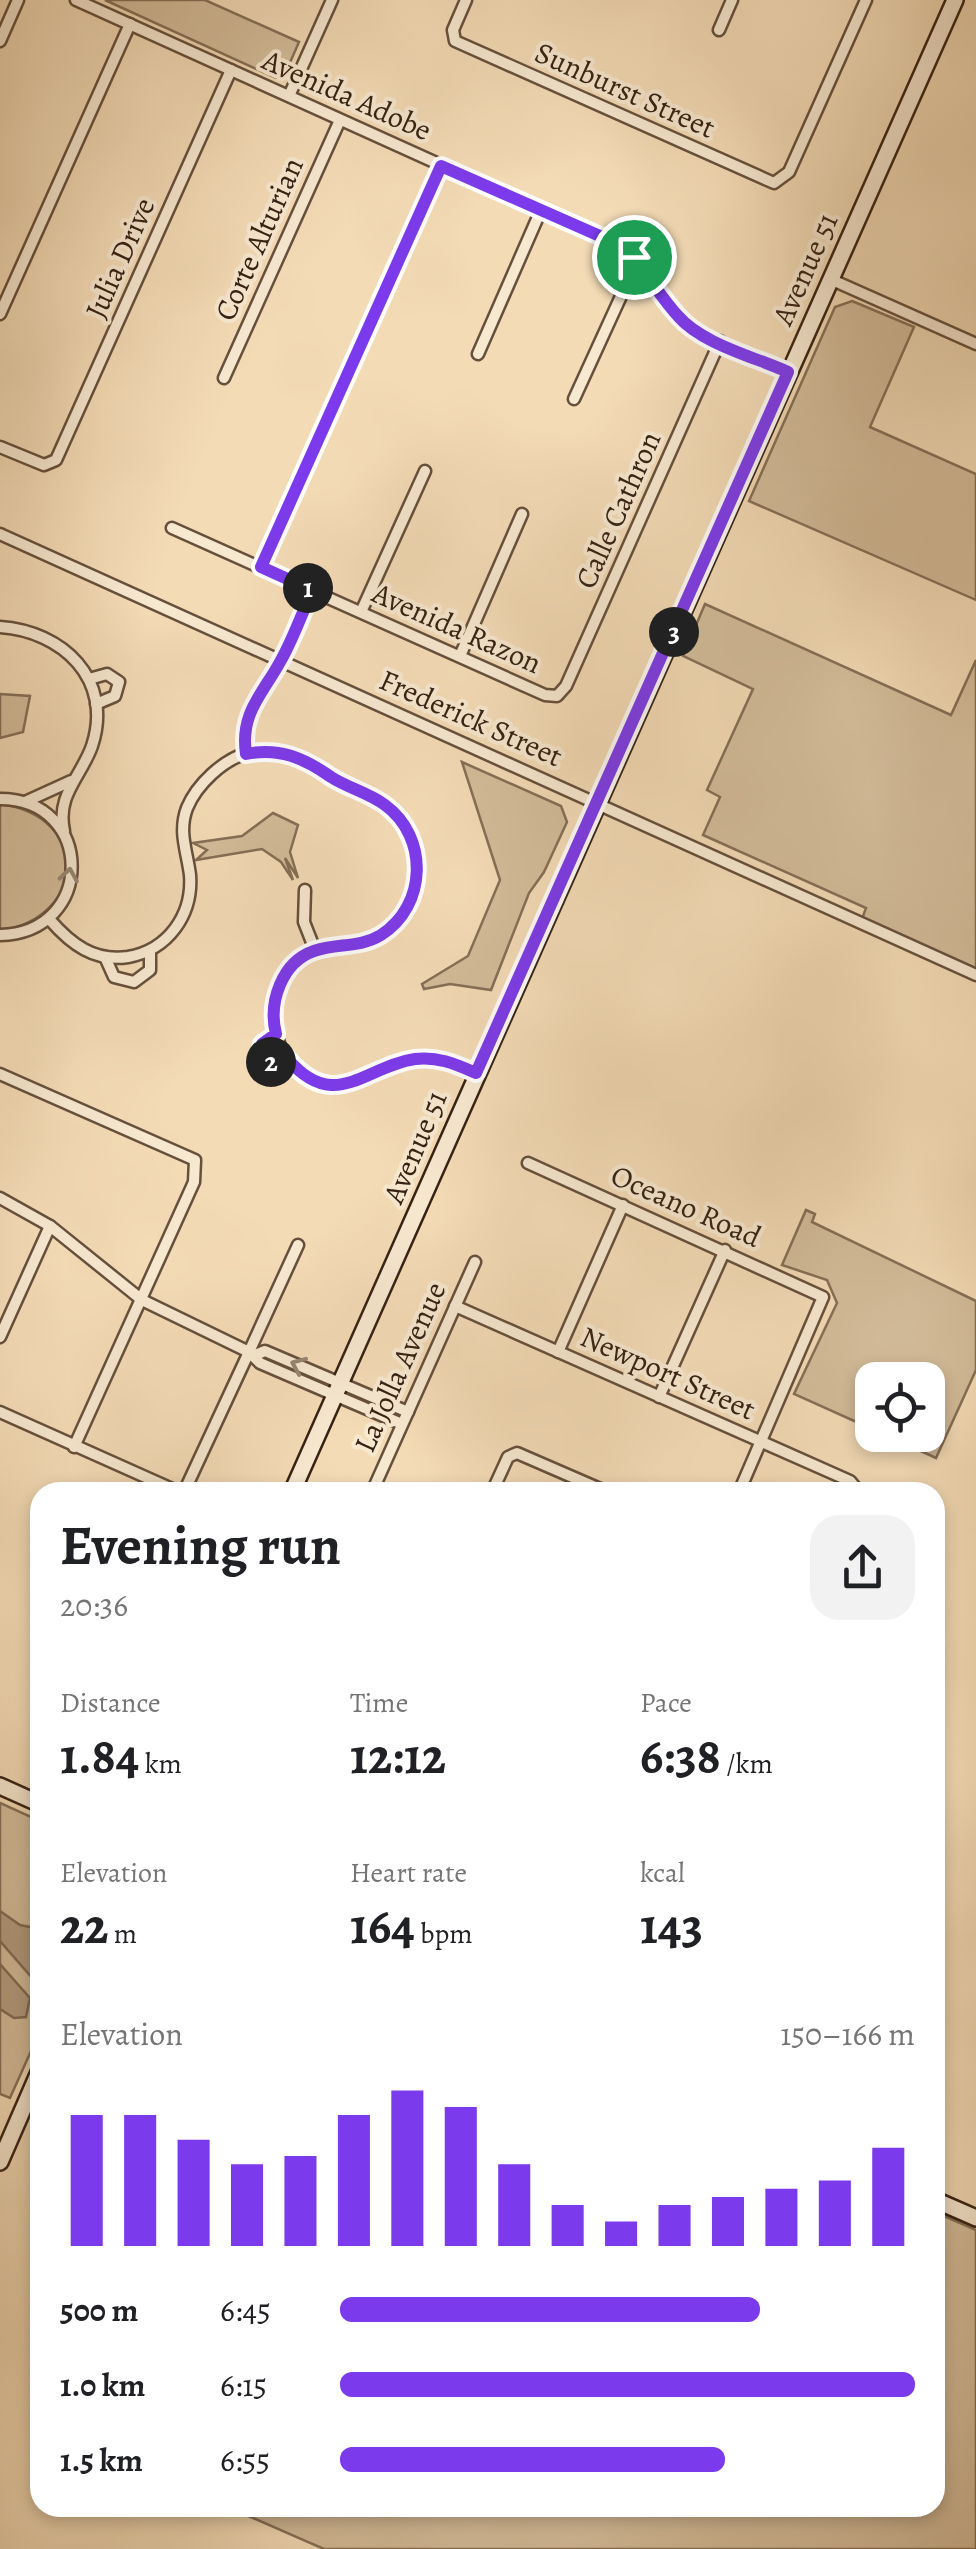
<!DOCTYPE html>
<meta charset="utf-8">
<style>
body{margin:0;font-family:Alegreya,serif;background:#f2f2f2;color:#202124;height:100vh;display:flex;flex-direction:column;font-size:38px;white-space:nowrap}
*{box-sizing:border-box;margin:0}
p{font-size:32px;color:#757577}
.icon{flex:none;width:55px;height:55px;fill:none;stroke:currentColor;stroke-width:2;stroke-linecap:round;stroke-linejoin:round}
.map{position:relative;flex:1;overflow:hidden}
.sheet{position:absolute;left:30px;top:1482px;width:915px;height:1035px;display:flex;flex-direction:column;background:#fff;border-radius:30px;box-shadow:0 5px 15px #0003}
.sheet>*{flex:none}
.buttons{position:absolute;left:855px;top:1362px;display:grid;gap:20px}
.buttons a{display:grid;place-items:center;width:90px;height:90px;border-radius:20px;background:#fff;box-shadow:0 5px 15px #0003;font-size:50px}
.pin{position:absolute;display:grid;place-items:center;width:85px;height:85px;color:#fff;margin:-42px;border:5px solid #fff;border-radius:50%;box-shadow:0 2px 10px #0007}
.km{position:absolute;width:50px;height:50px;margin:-25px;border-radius:50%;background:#222;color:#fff;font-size:28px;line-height:50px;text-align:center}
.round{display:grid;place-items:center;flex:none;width:105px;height:105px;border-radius:30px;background:#f2f2f2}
.head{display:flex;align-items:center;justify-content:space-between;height:170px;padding:0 30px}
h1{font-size:55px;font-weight:700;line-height:75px}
.figures{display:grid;grid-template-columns:repeat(3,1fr);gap:15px;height:170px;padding:10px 30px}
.figures div{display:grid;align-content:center}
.figures b{font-size:50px;font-weight:700}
.figures small{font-size:28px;font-weight:400}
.figures p{font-size:28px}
.chart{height:280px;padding:20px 30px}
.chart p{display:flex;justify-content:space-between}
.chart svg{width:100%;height:180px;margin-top:10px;stroke:#7c3aed;stroke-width:6}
ul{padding:0 30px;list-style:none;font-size:32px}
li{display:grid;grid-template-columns:160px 120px 1fr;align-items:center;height:75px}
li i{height:25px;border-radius:12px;background:#7c3aed}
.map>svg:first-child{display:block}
.green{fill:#d3bc9a;stroke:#856f56;stroke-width:2.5}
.water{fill:#b39c7f;stroke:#816b54;stroke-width:2.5}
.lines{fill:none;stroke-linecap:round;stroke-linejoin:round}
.street-casing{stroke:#66503c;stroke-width:15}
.secondary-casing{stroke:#372213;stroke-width:20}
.street{stroke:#f7e8d0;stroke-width:10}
.secondary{stroke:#f7e8d0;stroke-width:15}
.oneway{stroke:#978572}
.route-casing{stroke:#fff;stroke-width:20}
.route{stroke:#7c3aed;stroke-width:12}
.labels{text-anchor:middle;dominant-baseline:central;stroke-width:8;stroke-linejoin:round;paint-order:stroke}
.street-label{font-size:30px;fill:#372213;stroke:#f7e8d0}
</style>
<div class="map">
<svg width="976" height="2549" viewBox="0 0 976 2549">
<rect width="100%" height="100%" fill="#f3dbb6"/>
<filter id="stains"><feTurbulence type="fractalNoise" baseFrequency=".002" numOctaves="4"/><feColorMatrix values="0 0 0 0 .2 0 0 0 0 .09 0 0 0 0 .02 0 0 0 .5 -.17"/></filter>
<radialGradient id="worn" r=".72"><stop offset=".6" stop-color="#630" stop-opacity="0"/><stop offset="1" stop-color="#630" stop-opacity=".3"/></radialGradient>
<g class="green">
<path d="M105 0H205L299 42 285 74 276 78Z"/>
<path d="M852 301 914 327 870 427 976 474V600L749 501 835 307Z"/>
<path d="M705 604 951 715 976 660V970L862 919 866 908 703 835 720 797 707 790 753 689 683 656Z"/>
<path d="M0 694 30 696 23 732 0 738Z"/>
<path d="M462 762 561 806 567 822 544 872 529 893 491 990 450 984 424 989 422 984 468 956 500 880Z"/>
<path d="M0 804C91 816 88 917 0 931Z"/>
<path d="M273 813 298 825 290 852 298 878 285 858 293 880 281 862 262 849 196 860 207 850 193 843 242 836Z"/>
<path d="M806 1210 815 1214 812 1222 976 1301V1370L936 1458 886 1435H928V1380H872V1429L794 1394 837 1303 827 1280 782 1265Z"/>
<path d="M0 1803 40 1821V2031L10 2098 0 2094Z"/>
<path d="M935 2212 976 2230V2549H324L230 2508H935Z"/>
</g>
<g class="water">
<path d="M0 1911 20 1925 40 1929V1987L0 1941Z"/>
<path d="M0 1964 30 1998 26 2017 14 2018 0 2009Z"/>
</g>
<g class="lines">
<defs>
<g id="street">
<path d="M76 0 618 245C643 265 657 292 678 316 702 344 755 357 788 372"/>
<path d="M466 0 453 30 455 41 774 183 789 172 866 0"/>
<path d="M719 30 732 0"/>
<path d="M0 41 18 0"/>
<path d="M289 96 332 0"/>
<path d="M830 279 976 344"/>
<path d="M0 314 130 24"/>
<path d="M478 354 541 210"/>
<path d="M224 378 340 120"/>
<path d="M574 399 622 294 646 273"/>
<path d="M0 447 44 465 56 460 231 70"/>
<path d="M172 528 545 695 557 696 566 686 720 341"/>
<path d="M0 534 976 975"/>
<path d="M261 567 441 165"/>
<path d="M361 612 425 471"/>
<path d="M0 627C62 631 114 679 92 746 81 777 56 795 64 831"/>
<path d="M460 656 522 514"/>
<path d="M89 679 107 674 119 682 115 696 96 704"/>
<path d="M246 754C239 713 261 695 280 662 293 639 302 614 312 590"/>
<path d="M0 799C95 799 96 933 0 935"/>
<path d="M27 801 71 781"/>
<path d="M305 890 304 922 315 950"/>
<path d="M50 920C71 944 94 962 128 957 168 950 193 915 190 875 187 851 178 832 187 808 197 784 223 760 247 753 276 745 303 757 326 773 344 786 368 791 386 805 404 819 415 840 418 863 422 902 392 938 354 945 339 948 323 945 310 953 273 974 263 1024 287 1058 328 1116 373 1063 417 1059 439 1057 457 1064 476 1073"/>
<path d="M105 957 114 977 134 982 150 970V951"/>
<path d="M275 1033 261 1044 259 1055 270 1062 286 1057"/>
<path d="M0 1074 195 1160 194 1182 74 1447"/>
<path d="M528 1163 823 1297 739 1492"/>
<path d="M0 1198 50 1226 142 1300 249 1352 298 1245"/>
<path d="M455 1306 850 1481 859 1492"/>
<path d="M0 1337 50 1226"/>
<path d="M558 1352 623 1205"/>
<path d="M255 1355 265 1351 408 1412"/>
<path d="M659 1397 725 1250"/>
<path d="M0 1412 179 1492"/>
<path d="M184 1492 249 1352 260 1363 402 1424"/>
<path d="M372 1492 475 1262"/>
<path d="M492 1492 508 1457 517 1453 607 1492"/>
</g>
<g id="secondary">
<path d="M292 1492 955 0"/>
<path d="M0 1786 40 1804"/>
<path d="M0 2162 40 2070"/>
<path d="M935 2200 976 2218"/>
</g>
</defs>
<use href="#street" class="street-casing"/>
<use href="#secondary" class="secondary-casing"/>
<use href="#street" class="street"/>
<use href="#secondary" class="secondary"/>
</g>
<defs><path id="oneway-chevron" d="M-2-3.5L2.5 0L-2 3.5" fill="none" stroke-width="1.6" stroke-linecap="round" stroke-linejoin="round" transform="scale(2.5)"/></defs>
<g class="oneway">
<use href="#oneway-chevron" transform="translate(69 875) rotate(-81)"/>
<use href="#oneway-chevron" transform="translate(298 1365) rotate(-157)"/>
</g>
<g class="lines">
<defs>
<path id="route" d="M441 166 618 244C643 265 657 293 678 316 702 344 755 357 788 372L476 1073C455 1064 437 1056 415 1059 365 1066 334 1115 286 1057L270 1062 260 1058 262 1044 276 1034C268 1002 282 962 314 951 337 943 360 948 381 935 427 906 429 837 385 805 369 793 348 788 331 777 304 758 279 747 246 754 240 713 262 695 280 662 293 639 302 614 312 590L261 567Z"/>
</defs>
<use href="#route" class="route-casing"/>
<use href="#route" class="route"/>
</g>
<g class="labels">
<g class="street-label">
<text transform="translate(625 90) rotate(24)">Sunburst Street</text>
<text transform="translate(347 95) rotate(24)">Avenida Adobe</text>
<text transform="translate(259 239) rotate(-66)">Corte Alturian</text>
<text transform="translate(120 258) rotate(-66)">Julia Drive</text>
<text transform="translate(805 269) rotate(-66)">Avenue 51</text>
<text transform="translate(618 510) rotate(-66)">Calle Cathron</text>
<text transform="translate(457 628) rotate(24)">Avenida Razon</text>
<text transform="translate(471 718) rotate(24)">Frederick Street</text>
<text transform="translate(415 1147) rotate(-67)">Avenue 51</text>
<text transform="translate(686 1206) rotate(24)">Oceano Road</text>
<text transform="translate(400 1367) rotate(-66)">La Jolla Avenue</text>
<text transform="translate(668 1373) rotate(24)">Newport Street</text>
</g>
</g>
<rect width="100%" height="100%" filter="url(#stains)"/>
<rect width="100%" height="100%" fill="url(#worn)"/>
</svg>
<div class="buttons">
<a><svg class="icon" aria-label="locate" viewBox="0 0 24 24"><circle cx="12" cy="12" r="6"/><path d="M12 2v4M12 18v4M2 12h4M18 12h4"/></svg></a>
</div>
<div class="pin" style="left:634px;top:257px;background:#1e9e55"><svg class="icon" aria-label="arrive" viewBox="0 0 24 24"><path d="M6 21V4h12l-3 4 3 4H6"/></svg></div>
<b class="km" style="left:308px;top:588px">1</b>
<b class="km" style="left:271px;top:1062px">2</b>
<b class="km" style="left:674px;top:632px">3</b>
<section class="sheet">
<div class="head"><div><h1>Evening run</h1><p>20:36</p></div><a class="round"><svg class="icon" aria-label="share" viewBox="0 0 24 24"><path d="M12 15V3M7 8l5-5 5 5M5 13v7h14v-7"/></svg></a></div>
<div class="figures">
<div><p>Distance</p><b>1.84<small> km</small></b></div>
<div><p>Time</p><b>12:12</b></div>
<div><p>Pace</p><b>6:38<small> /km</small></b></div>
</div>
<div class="figures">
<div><p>Elevation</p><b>22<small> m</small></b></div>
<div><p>Heart rate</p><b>164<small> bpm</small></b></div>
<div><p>kcal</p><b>143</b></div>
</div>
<div class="chart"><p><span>Elevation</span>150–166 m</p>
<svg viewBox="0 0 160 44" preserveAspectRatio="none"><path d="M5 44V12M15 44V12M25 44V18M35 44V24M45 44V22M55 44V12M65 44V6M75 44V10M85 44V24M95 44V34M105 44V38M115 44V34M125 44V32M135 44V30M145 44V28M155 44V20"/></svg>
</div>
<ul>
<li><b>500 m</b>6:45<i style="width:73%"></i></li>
<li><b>1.0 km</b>6:15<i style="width:100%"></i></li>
<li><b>1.5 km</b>6:55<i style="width:67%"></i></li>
</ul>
</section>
</div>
